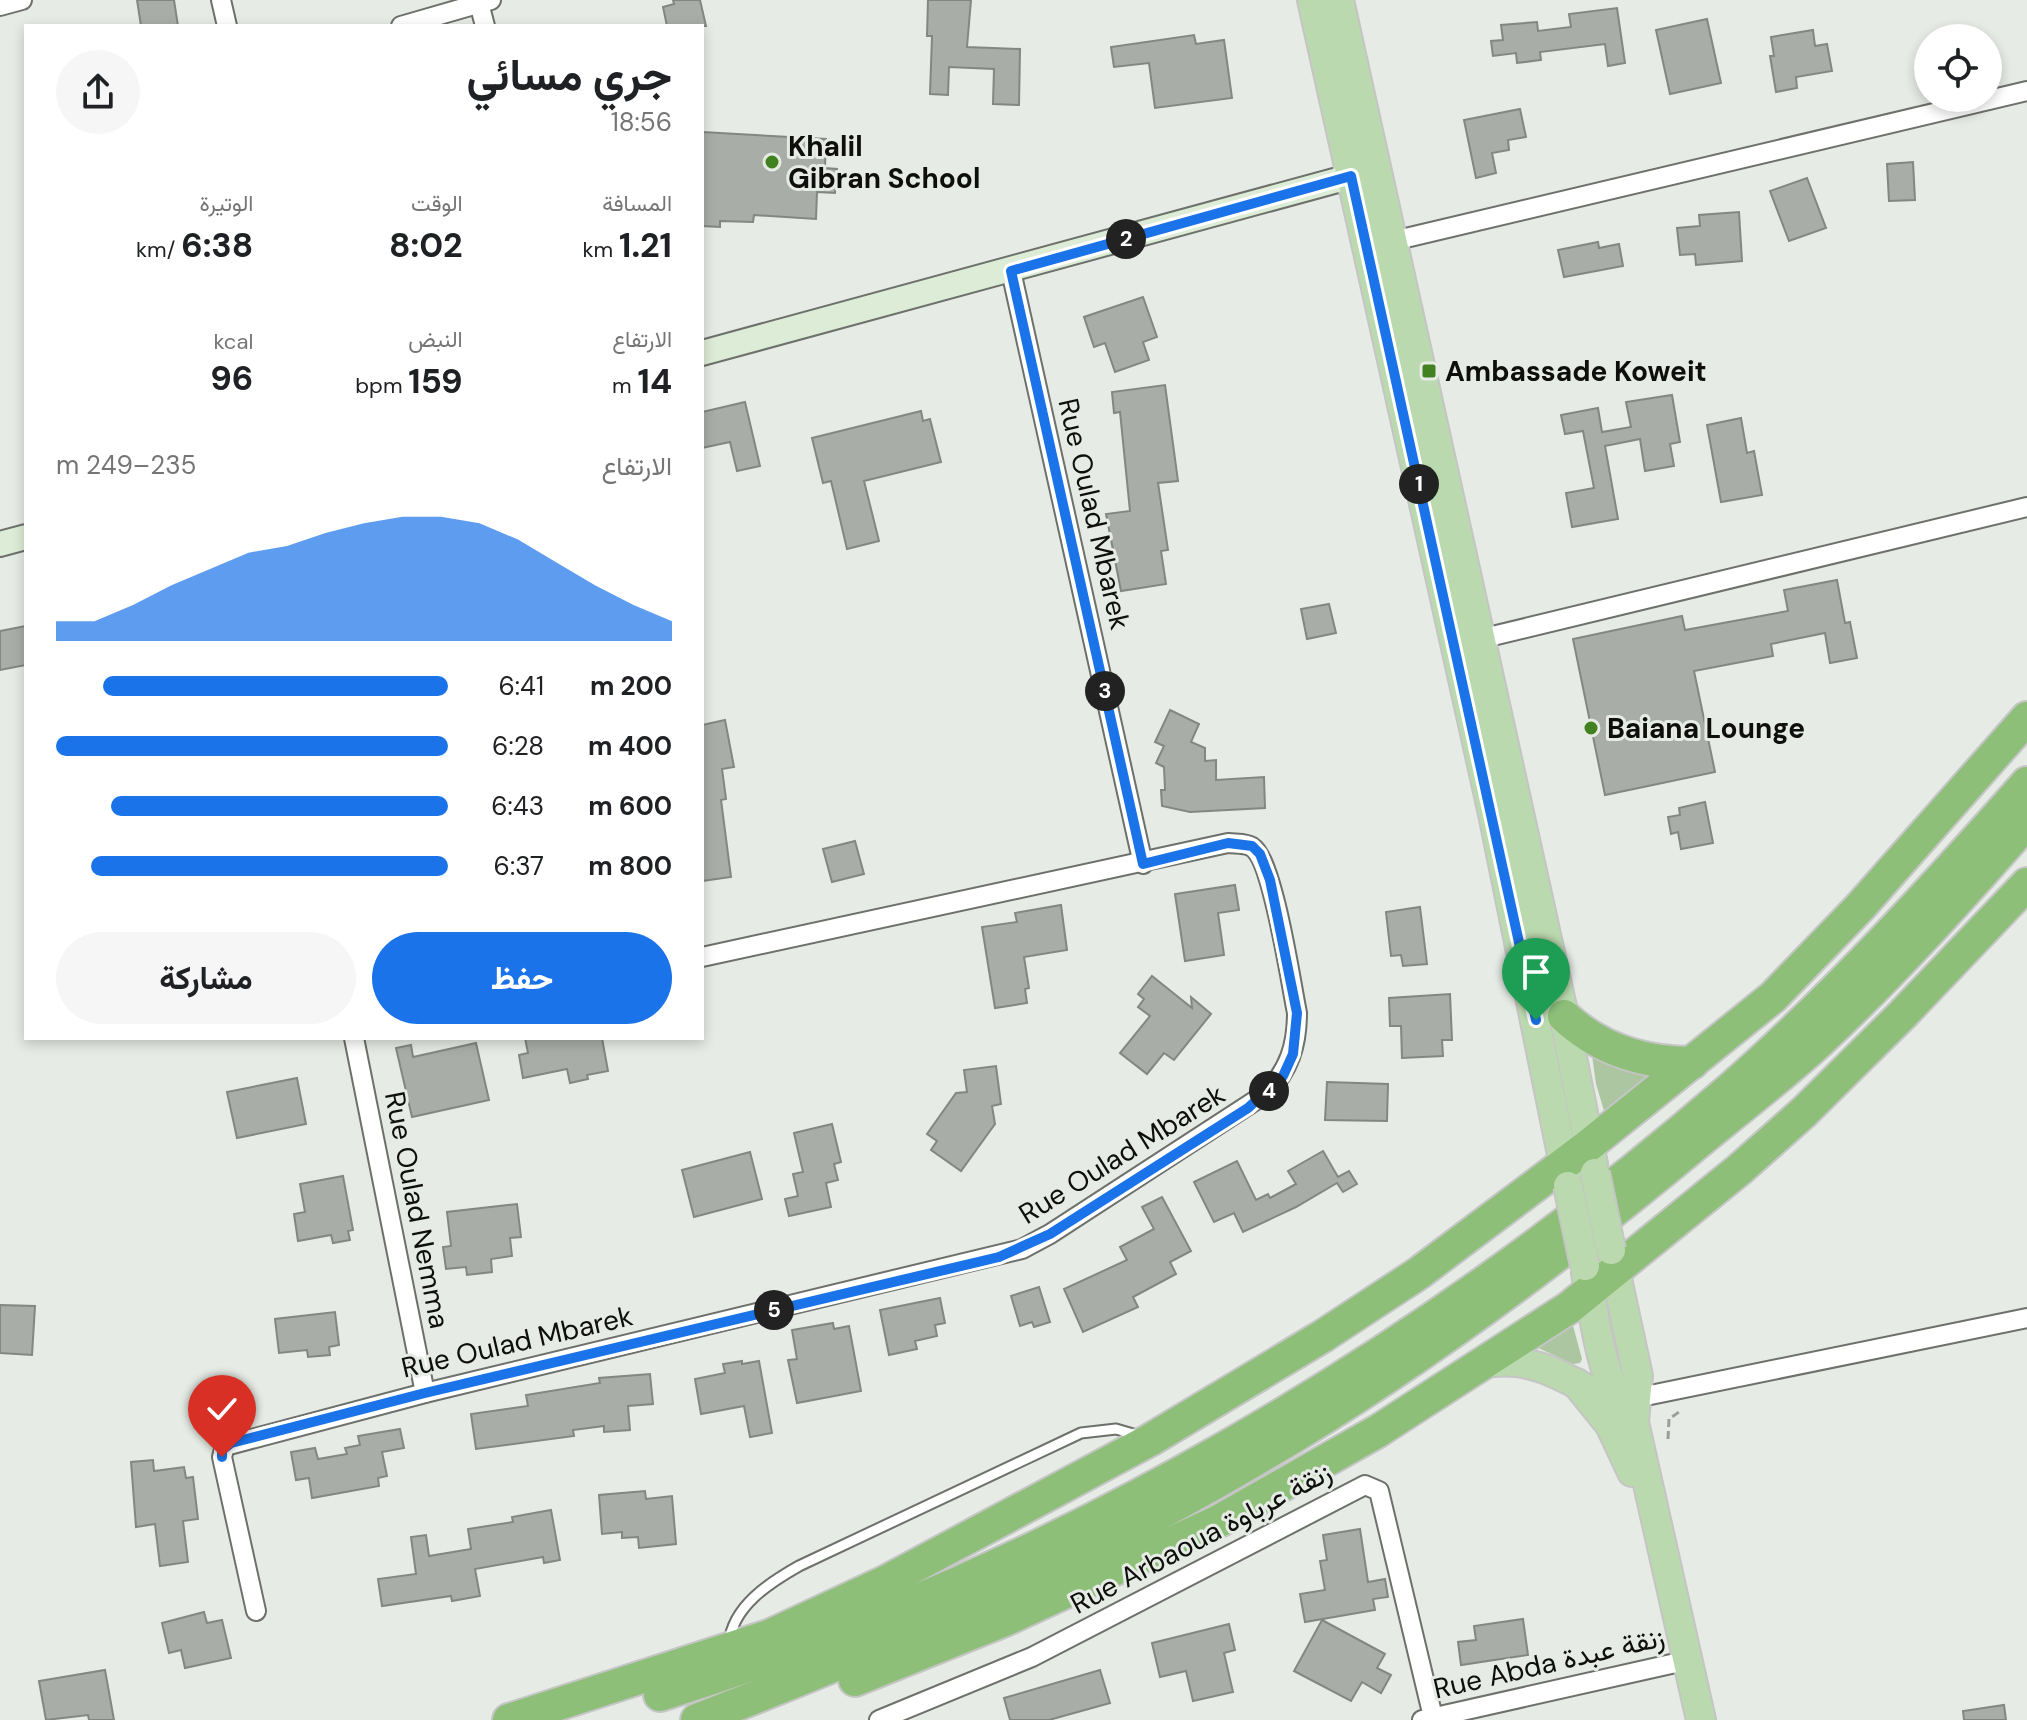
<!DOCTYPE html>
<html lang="ar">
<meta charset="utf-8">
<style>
body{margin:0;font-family:"DM Sans",Vazirmatn,sans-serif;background:#f6f6f6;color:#202124;direction:rtl;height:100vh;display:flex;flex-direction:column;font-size:30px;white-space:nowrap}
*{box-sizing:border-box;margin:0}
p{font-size:26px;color:#757577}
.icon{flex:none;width:44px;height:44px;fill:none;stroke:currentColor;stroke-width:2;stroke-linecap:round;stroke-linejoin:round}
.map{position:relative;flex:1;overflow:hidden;direction:ltr}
.details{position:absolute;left:24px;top:24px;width:680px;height:1016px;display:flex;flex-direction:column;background:#fff;border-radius:0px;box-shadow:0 4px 12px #0003;direction:rtl}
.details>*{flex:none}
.controls{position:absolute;left:1914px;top:24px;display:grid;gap:16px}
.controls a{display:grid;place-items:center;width:88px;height:88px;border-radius:50%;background:#fff;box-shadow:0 4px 12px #0003;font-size:40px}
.pin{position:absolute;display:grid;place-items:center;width:68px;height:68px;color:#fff;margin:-82px -34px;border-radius:50% 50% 50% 0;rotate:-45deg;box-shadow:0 0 8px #0007}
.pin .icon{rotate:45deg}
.km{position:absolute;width:40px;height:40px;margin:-20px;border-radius:50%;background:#222;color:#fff;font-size:22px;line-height:40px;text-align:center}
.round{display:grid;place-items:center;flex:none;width:84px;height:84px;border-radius:42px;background:#f6f6f6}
.headline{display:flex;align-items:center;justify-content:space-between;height:136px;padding:0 32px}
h1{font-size:44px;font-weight:700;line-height:60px}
.figures{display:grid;grid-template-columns:repeat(3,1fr);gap:12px;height:136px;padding:8px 32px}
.figures div{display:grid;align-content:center}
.figures b{font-size:34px;font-weight:700}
.figures small{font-size:22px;font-weight:400}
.figures p{font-size:22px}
.chart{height:224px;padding:16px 32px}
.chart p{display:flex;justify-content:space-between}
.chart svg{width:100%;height:144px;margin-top:8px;fill:#1a73e8;opacity:.7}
.primary-button{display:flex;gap:16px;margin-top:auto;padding:16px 32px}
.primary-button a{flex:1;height:92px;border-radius:48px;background:#1a73e8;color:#fff;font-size:32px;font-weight:700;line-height:92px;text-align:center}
.primary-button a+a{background:#f6f6f6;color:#202124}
ul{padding:0 32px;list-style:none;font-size:26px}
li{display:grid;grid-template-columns:128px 96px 1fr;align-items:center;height:60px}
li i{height:20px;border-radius:10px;background:#1a73e8}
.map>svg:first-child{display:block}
.green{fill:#abc6a1}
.building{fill:#a9ada7;stroke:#838782;stroke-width:2}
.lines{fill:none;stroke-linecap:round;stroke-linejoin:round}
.lane-casing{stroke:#6d706b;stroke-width:13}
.street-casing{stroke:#6d706b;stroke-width:22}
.secondary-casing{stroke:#6d706b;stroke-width:28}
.primary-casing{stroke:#c5c5c5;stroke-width:32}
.highway-casing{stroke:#c5c5c5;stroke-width:36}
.path{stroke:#9b9e9a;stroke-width:3;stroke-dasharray:8 4;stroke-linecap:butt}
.lane{stroke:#fff;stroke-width:9}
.street{stroke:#fff;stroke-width:18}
.secondary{stroke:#ddecd7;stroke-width:24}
.primary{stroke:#bbd9af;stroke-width:28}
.highway{stroke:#8dbf79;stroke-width:32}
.primary-bridge-casing{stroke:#c5c5c5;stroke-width:32;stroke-linecap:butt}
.primary-bridge{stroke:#bbd9af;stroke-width:28}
.route-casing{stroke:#fff;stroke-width:16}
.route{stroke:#1a73e8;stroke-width:10}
.poi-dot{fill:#418120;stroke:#e6ebe5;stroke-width:3}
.labels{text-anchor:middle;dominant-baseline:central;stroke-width:6;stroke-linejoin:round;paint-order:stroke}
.poi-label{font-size:28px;font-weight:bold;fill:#0e0f0d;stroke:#e6ebe5;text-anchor:start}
.street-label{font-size:28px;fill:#0e0f0d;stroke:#e6ebe5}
</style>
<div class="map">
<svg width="2027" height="1720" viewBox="0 0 2027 1720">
<rect width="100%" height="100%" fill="#e6ebe5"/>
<g class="green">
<path d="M1591 1048 1661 1072 1605 1114 1596 1084Z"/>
<path d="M1572 1322 1582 1359 1580 1363 1573 1364 1534 1346Z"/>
</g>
<g class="building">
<path d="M137 0H174L178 26H141Z"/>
<path d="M673 0H700L706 26H667L663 7 674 4Z"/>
<path d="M928 0H971L967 47 1020 49 1019 105 993 104 994 69 949 67 948 95 930 94 932 36H927Z"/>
<path d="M1617 8 1625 63 1608 66 1605 44 1540 52 1541 60 1517 63 1516 53 1493 56 1491 41 1503 40 1501 25 1537 22 1538 31 1571 27 1569 14Z"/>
<path d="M1707 19 1721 83 1670 94 1656 30Z"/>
<path d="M1813 30 1815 46 1827 44 1832 71 1796 77 1797 88 1776 92 1770 56H1774L1771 37Z"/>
<path d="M1194 35 1196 44 1224 40 1232 98 1155 108 1149 63 1114 67 1111 47Z"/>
<path d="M1520 109 1526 137 1508 140 1509 150 1492 153 1496 173 1476 178 1464 120Z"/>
<path d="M702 132 826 139 825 168 837 169 835 193 817 192 816 219 754 215 753 222 720 221V227L702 226Z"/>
<path d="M1913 162 1915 200 1889 201 1887 164Z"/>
<path d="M1807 178 1826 228 1789 241 1770 191Z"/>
<path d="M1739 212 1742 261 1696 265 1695 254 1680 255 1677 228 1700 226 1699 215Z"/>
<path d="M1598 242 1599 248 1619 244 1623 266 1564 277 1558 250Z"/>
<path d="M1143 297 1157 337 1143 342 1149 360 1115 372 1105 343 1094 347 1084 317Z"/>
<path d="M1165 385 1178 481 1158 483 1168 550 1161 551 1166 584 1121 591 1106 514 1130 511 1120 412 1114 413 1112 392Z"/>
<path d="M1672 395 1680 442 1670 444 1674 466 1645 471 1640 439 1605 446 1618 519 1572 527 1566 493 1594 488 1583 431 1565 434 1561 415 1598 408 1602 432 1631 427 1626 402Z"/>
<path d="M745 402 760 466 737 471 730 442 702 448V412Z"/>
<path d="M921 411 923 421 930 419 941 462 864 481 879 541 847 549 831 481 823 483 812 438Z"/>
<path d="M1741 418 1747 453 1754 451 1762 495 1721 502 1707 425Z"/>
<path d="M1837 580 1845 623 1850 622 1857 658 1830 663 1825 633 1771 644 1773 656 1694 671 1715 772 1605 795 1573 639 1682 616 1685 630 1788 611 1784 590Z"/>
<path d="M1329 604 1336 633 1307 639 1301 609Z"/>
<path d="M26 626V665L0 670V631Z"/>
<path d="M1170 710 1199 724 1191 742 1205 748V761L1216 760V780L1264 777 1265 808 1190 812 1162 806 1161 790H1165L1164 767 1156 763 1164 746 1155 742Z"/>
<path d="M725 720 734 767 722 769 726 799 721 800 731 877 702 881V725Z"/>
<path d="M1705 802 1713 843 1681 849 1678 832 1671 834 1668 817 1680 815 1679 808Z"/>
<path d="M855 841 864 874 832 882 823 849Z"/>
<path d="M1235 885 1239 910 1218 913 1224 955 1185 961 1175 894Z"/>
<path d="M1061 905 1067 950 1024 957 1029 988 1025 989 1027 1003 995 1008 982 927 1017 922 1015 913Z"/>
<path d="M1420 907 1427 964 1403 966 1401 955 1391 956 1386 912Z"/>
<path d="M1152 976 1192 1008 1191 997 1211 1014 1174 1060 1164 1053 1147 1074 1120 1053 1150 1016 1138 1007 1144 999 1138 994Z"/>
<path d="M1450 994 1452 1040H1442L1443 1056 1402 1058 1401 1026H1390L1389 998Z"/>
<path d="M525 1038H602L608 1071 587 1075 588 1079 570 1083 567 1069 523 1078 519 1055 528 1053Z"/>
<path d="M476 1043 489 1100 412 1117 396 1048 411 1045 413 1057Z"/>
<path d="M996 1066 1001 1104 992 1106 995 1124 961 1171 931 1150 937 1141 927 1134 956 1093 967 1092 964 1070Z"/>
<path d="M297 1078 306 1124 237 1138 227 1092Z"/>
<path d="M1327 1082 1388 1084 1387 1121 1325 1120Z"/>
<path d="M832 1124 841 1162 834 1164 838 1180 826 1183 831 1207 789 1216 785 1199 798 1196 793 1174 803 1172 794 1133Z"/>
<path d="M1323 1151 1338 1177 1349 1171 1357 1184 1343 1192 1337 1183 1296 1207 1243 1232 1234 1213 1214 1222 1194 1182 1237 1161 1256 1200 1268 1194 1270 1198 1296 1184 1288 1171Z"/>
<path d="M750 1152 762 1199 694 1217 682 1170Z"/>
<path d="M343 1176 353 1230 348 1231 350 1240 333 1243 331 1235 298 1241 294 1214 305 1212 300 1184Z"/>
<path d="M1162 1197 1191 1251 1170 1262 1176 1274 1133 1297 1138 1307 1083 1332 1064 1289 1127 1260 1120 1247 1154 1229 1142 1207Z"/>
<path d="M517 1204 521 1237 510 1238 512 1256 491 1259 492 1272 467 1275 466 1267 446 1269 443 1247 451 1246 447 1212Z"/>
<path d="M1039 1287 1050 1322 1034 1327 1032 1322 1020 1326 1011 1296Z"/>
<path d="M940 1298 945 1323 935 1325 937 1336 915 1341 917 1349 889 1355 880 1310Z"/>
<path d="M0 1305 35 1306 32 1355 0 1353Z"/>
<path d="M335 1312 339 1345 329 1347 330 1355 308 1357 307 1350 279 1353 275 1319Z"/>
<path d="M833 1323 834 1329 849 1326 861 1391 797 1403 788 1360 797 1359 792 1330Z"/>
<path d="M742 1361V1364L759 1361 772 1433 750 1437 744 1406 701 1414 695 1379 725 1373 723 1364Z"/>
<path d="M650 1374 653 1404 628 1406 630 1430 604 1432V1426L573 1430 574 1436 476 1449 471 1414 528 1406 526 1395 600 1383 599 1378Z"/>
<path d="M400 1429 404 1448 382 1452 387 1476 378 1478 379 1486 312 1498 309 1478 296 1480 291 1452 315 1448 318 1459 347 1454 345 1448 360 1445 358 1436Z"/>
<path d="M153 1460 154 1471 184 1467 186 1478 193 1477 198 1519 183 1521 188 1562 160 1566 155 1524 136 1527 131 1462Z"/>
<path d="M645 1491 646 1499 672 1496 676 1544 639 1548 638 1537 622 1538V1532L602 1534 599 1495Z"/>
<path d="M551 1510 560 1560 544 1563 543 1557 475 1569 480 1596 452 1601 451 1596 382 1606 378 1579 416 1574 411 1537 426 1535 429 1556 471 1549 468 1529 513 1522 512 1517Z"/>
<path d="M1360 1529 1368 1582 1385 1579 1388 1597 1373 1599 1375 1610 1305 1622 1300 1594 1325 1590 1320 1561 1327 1560 1323 1535Z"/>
<path d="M204 1612 207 1623 222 1620 231 1658 185 1668 181 1650 169 1653 162 1623Z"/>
<path d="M1523 1619 1528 1655 1461 1665 1458 1642 1476 1640 1474 1626Z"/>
<path d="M1322 1620 1385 1654 1377 1668 1391 1675 1381 1693 1362 1682 1351 1701 1294 1671Z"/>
<path d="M1229 1624 1235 1650 1224 1653 1233 1692 1193 1701 1186 1671 1160 1677 1152 1643Z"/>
<path d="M105 1670 114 1720H89L88 1715 46 1720 39 1681Z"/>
<path d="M1100 1670 1110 1703 1049 1720H1010L1004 1698Z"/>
<path d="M2004 1705 2006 1720H1964L1963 1711Z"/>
</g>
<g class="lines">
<defs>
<path id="lane" d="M729 1643C733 1606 769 1583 799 1566L1081 1433 1116 1429 1140 1436"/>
<g id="street">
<path d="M221 0 227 26"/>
<path d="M479 3 485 26"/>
<path d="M0 6 22 0"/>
<path d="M401 26 491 0"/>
<path d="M1393 241 2027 91"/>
<path d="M1011 271 1143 864"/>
<path d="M1480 639 2027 507"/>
<path d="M354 1038 425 1393"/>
<path d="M1626 1400 2027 1318"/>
<path d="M256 1611 222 1457 225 1446 425 1393 1022 1249 1050 1234 1267 1093C1289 1069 1297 1046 1297 1013 1291 984 1273 860 1252 847 1246 843 1236 844 1228 843L702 957"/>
<path d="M879 1720 1032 1657 1365 1485 1379 1491 1433 1717"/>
<path d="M1422 1720 1689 1660"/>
</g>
<g id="secondary">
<path d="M702 353 1367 172"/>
<path d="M0 544 26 537"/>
</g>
<g id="primary">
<path d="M1312 0 1493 814 1568 1184"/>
<path d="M1339 0 1564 1016 1593 1164"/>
<path d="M1611 1251 1638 1376 1634 1422 1701 1720"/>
<path d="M1586 1273C1596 1323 1600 1383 1634 1422"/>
<path d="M1482 1364C1524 1355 1556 1372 1592 1392"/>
<path d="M1576 1383 1610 1425 1632 1472"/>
</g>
<g id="highway">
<path d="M1564 1016C1600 1050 1643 1063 1692 1063"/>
<path d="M855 1680 1005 1620 1219 1521 1378 1431 1570 1307 1740 1169 1804 1112 1902 1015 2027 884"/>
<path d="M660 1695C1053 1573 1420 1358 1730 1089 1837 995 1933 889 2027 783"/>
<path d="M509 1720 769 1636 885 1582 1150 1440 1323 1336 1419 1273 1589 1145 1773 997 1860 907 2027 718"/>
<path d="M697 1720C889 1646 1081 1563 1258 1458 1416 1365 1561 1257 1701 1140 1741 1107 1782 1076 1820 1041 1894 972 1961 897 2027 822"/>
</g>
</defs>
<use href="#lane" class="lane-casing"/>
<use href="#street" class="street-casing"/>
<use href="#secondary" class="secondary-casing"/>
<use href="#primary" class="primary-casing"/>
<use href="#highway" class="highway-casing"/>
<path class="path" d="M1668 1439 1669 1419 1679 1412"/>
<use href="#lane" class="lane"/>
<use href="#street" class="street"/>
<use href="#secondary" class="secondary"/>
<use href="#primary" class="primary"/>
<use href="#highway" class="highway"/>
<defs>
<g id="primary-bridge">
<path d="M1595 1173 1611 1250"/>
<path d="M1568 1186 1585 1266"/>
</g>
</defs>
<use href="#primary-bridge" class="primary-bridge-casing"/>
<use href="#primary-bridge" class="primary-bridge"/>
</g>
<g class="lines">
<defs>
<path id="route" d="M222 1457V1450L231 1443 425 1393 999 1257 1050 1234 1248 1108 1283 1076 1293 1054 1297 1013 1270 880 1260 854 1252 846 1228 843 1143 864 1011 271 1351 176 1536 1020"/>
</defs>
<use href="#route" class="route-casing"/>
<use href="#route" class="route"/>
</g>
<g class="poi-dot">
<circle cx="772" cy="162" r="8"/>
<rect x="1421" y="363" width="16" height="16" rx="4"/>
<circle cx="1591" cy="728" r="8"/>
</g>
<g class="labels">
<g class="poi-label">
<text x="788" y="146">Khalil<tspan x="788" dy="32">Gibran School</tspan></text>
<text x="1445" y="371">Ambassade Koweit</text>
<text x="1607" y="728">Baiana Lounge</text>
</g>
<g class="street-label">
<text transform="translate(1094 514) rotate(77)">Rue Oulad Mbarek</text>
<text transform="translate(1122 1154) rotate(-32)">Rue Oulad Mbarek</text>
<text transform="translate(417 1210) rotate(79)">Rue Oulad Nemma</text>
<text transform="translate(517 1342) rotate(-13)">Rue Oulad Mbarek</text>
<text transform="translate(1201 1538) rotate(-28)">Rue Arbaoua زنقة عرباوة</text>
<text transform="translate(1549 1663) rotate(-13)">Rue Abda زنقة عبدة</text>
</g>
</g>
</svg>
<div class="controls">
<a><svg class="icon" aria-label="locate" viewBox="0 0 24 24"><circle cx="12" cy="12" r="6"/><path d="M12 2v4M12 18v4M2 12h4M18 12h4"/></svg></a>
</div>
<div class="pin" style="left:1536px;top:1020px;background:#1e9e55"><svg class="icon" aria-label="arrive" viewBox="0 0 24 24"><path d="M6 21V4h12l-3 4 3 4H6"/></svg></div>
<div class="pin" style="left:222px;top:1457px;background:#d93025"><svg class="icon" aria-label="check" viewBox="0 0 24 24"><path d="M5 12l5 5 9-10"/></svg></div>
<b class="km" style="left:1419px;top:484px">1</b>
<b class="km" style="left:1126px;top:239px">2</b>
<b class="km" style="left:1105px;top:691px">3</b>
<b class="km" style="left:1269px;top:1091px">4</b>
<b class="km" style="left:774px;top:1310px">5</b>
<section class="details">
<div class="headline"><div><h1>جري مسائي</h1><p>18:56</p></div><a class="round"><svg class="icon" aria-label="share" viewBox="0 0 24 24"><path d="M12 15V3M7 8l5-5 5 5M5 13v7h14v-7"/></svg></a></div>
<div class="figures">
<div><p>المسافة</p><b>1.21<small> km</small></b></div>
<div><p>الوقت</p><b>8:02</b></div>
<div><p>الوتيرة</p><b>6:38<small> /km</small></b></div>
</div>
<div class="figures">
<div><p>الارتفاع</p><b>14<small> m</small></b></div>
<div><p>النبض</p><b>159<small> bpm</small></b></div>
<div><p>kcal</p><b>96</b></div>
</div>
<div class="chart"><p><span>الارتفاع</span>235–249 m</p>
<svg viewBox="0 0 160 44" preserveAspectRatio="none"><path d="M0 44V38L10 38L20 33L30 27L40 22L50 17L60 15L70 11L80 8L90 6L100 6L110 8L120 13L130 20L140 27L150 33L160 38V44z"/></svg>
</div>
<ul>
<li><b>200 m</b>6:41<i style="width:88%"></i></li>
<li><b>400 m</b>6:28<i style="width:100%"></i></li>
<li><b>600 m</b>6:43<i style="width:86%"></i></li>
<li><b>800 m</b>6:37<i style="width:91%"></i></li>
</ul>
<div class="primary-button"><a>حفظ</a><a>مشاركة</a></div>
</section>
</div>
